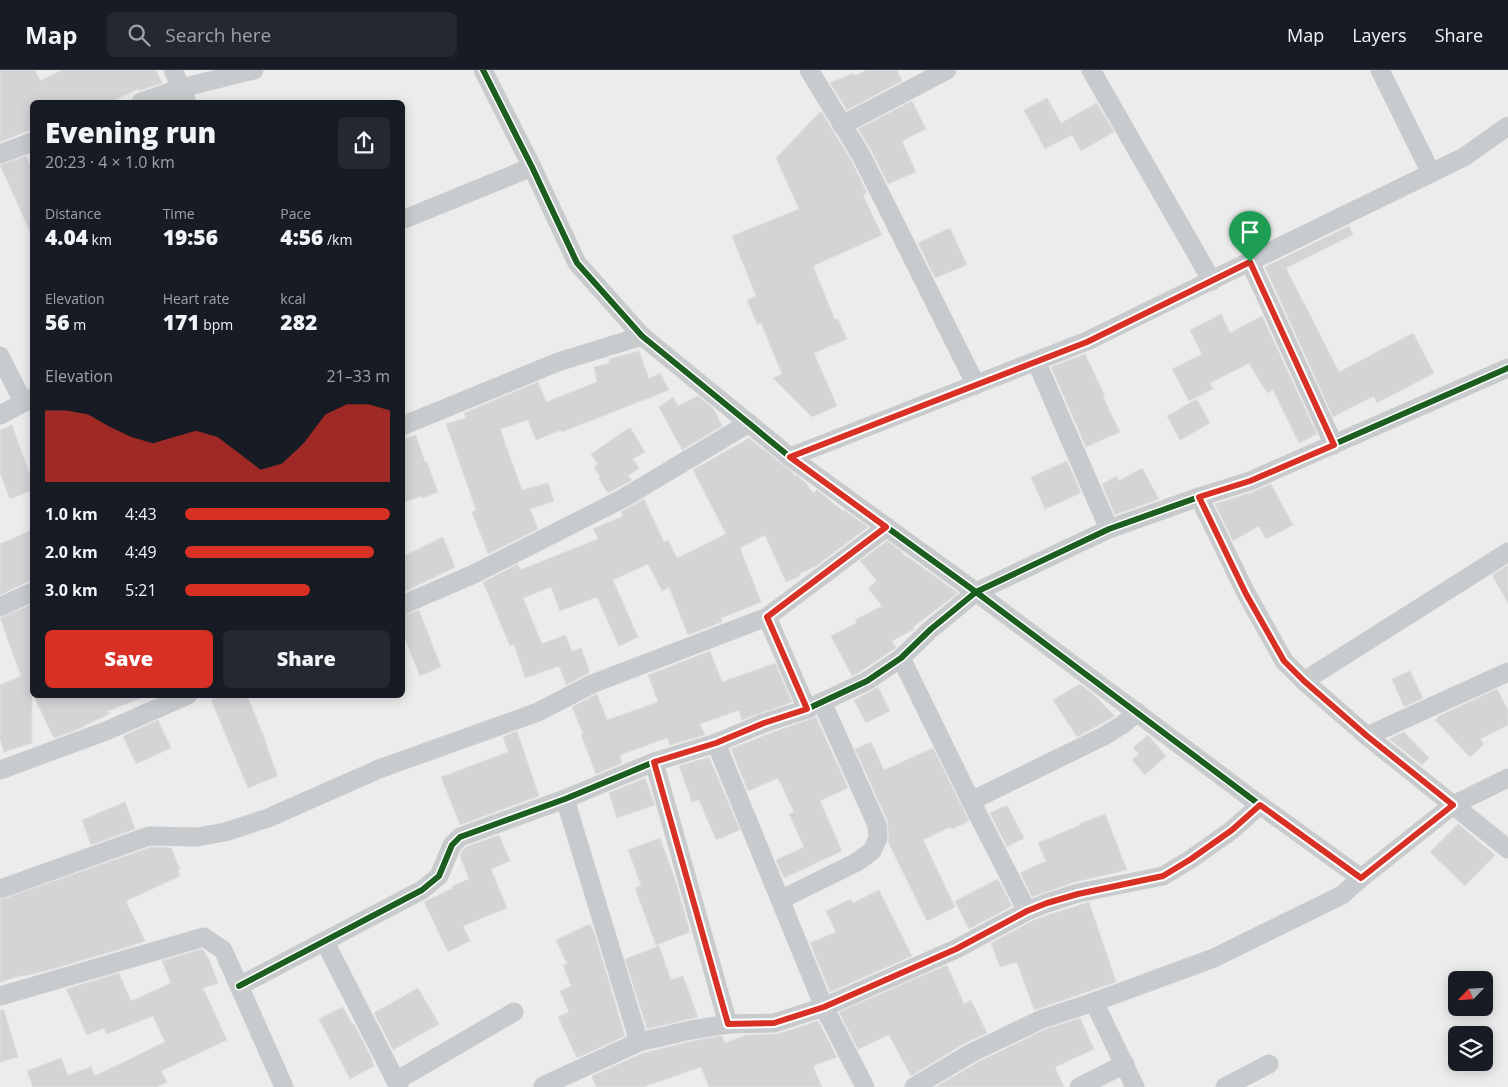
<!DOCTYPE html>
<meta charset="utf-8">
<style>
body{margin:0;font-family:"Open Sans",sans-serif;background:#242831;color:#f1f3f6;height:100vh;display:flex;flex-direction:column;font-size:19px;white-space:nowrap}
*{box-sizing:border-box;margin:0}
p{font-size:16px;color:#9ea1a6}
.icon{flex:none;width:28px;height:28px;fill:none;stroke:currentColor;stroke-width:2;stroke-linecap:round;stroke-linejoin:round}
.map{position:relative;flex:1;overflow:hidden}
.drawer{position:absolute;left:30px;top:30px;width:375px;height:598px;display:flex;flex-direction:column;background:#171b24;border-radius:8px;box-shadow:0 2px 12px #0003}
.drawer>*{flex:none}
.needle{width:32px;rotate:245deg}
.controls{position:absolute;left:1448px;top:901px;display:grid;gap:10px}
.controls a{display:grid;place-items:center;width:45px;height:45px;border-radius:8px;background:#171b24;box-shadow:0 2px 12px #0003;font-size:25px}
.pin{position:absolute;display:grid;place-items:center;width:42px;height:42px;color:#fff;margin:-51px -21px;border-radius:50% 50% 50% 0;rotate:-45deg;box-shadow:0 0 5px #0007}
.pin .icon{rotate:45deg}
.round{display:grid;place-items:center;flex:none;width:52px;height:52px;border-radius:8px;background:#242831}
.summary{display:flex;align-items:center;justify-content:space-between;height:85px;padding:0 15px}
h1{font-size:28px;font-weight:800;line-height:38px}
.stats{display:grid;grid-template-columns:repeat(3,1fr);gap:8px;height:85px;padding:5px 15px}
.stats div{display:grid;align-content:center}
.stats b{font-size:21px;font-weight:800}
.stats small{font-size:14px;font-weight:400}
.stats p{font-size:14px}
.chart{height:140px;padding:10px 15px}
.chart p{display:flex;justify-content:space-between}
.chart svg{width:100%;height:90px;margin-top:5px;fill:#d93025;opacity:.7}
.primary-button{display:flex;gap:10px;margin-top:auto;padding:10px 15px}
.primary-button a{flex:1;height:58px;border-radius:8px;background:#d93025;color:#fff;font-size:20px;font-weight:800;line-height:58px;text-align:center}
.primary-button a+a{background:#242831;color:#f1f3f6}
ul{padding:0 15px;list-style:none;font-size:16px}
li{display:grid;grid-template-columns:80px 60px 1fr;align-items:center;height:38px}
li i{height:12px;border-radius:6px;background:#d93025}
header{display:flex;align-items:center;gap:30px;box-sizing:border-box;height:70px;padding:0 25px;background:#171b24;border-bottom:1px solid #363941}
header strong{font-size:24px}
nav{display:flex;gap:28px;margin-inline-start:auto;font-size:18px}
.search{width:350px;height:45px;background:#242831;display:flex;align-items:center;gap:12px;box-sizing:border-box;padding:0 18px;border-radius:8px;color:#9ea1a6;font-size:19px}
.map>svg:first-child{display:block}
.building{fill:#d4d4d6;stroke:#dededf}
.lines{fill:none;stroke-linecap:round;stroke-linejoin:round}
.minor{stroke:#c8cbcd;stroke-width:19}
.cycleway-casing{stroke:#fff;stroke-width:9}
.cycleway{stroke:#1b5e20;stroke-width:6}
.route-casing{stroke:#fff;stroke-width:10}
.route{stroke:#d93025;stroke-width:6}
</style>
<header>
<strong>Map</strong>
<div class="search"><svg class="icon" aria-label="search" viewBox="0 0 24 24"><circle cx="10" cy="10" r="6"/><path d="M15 15l6 6"/></svg>Search here</div>
<nav><a>Map</a><a>Layers</a><a>Share</a></nav>
</header>
<div class="map">
<svg width="1508" height="1017" viewBox="0 0 1508 1017">
<rect width="100%" height="100%" fill="#edecec"/>
<g class="building">
<path d="M0 0H35L40 11 62 0H156L162 13 139 21 138 19 110 32H32V59L0 72Z"/>
<path d="M867 0H897L902 11 847 40 830 13 853 3 854 6Z"/>
<path d="M1047 28 1061 53 1097 33 1114 62 1081 81 1072 65 1045 79 1024 40Z"/>
<path d="M912 31 926 59 902 71 916 102 888 114 871 80 858 59Z"/>
<path d="M821 41 851 90 867 123 863 125 882 165 813 196 835 250 838 249 847 269 814 283 837 336 812 347 773 308 782 304 761 253 757 254 747 230 756 226 732 166 799 139 776 88Z"/>
<path d="M26 86 32 99V166L0 95Z"/>
<path d="M1349 156 1353 165 1286 198 1339 302 1413 263 1434 303 1377 333 1374 326 1333 347 1265 197Z"/>
<path d="M950 158 967 195 935 208 918 173Z"/>
<path d="M1221 244 1230 263 1262 246 1317 364 1299 373 1273 320 1267 323 1249 293 1210 313 1213 319 1189 331 1172 299 1202 284 1190 260Z"/>
<path d="M639 281 649 309 660 303 669 320 562 362 561 360 536 370 528 350 500 359 522 420 548 413 554 431 530 439 538 459 488 484 472 442 476 440 446 354 466 348 464 343 538 312 546 332 597 312 594 297 610 293 609 289Z"/>
<path d="M1085 284 1105 326 1103 327 1120 362 1086 377 1051 297Z"/>
<path d="M698 326 714 339 722 356 682 380 659 337 673 327 678 336Z"/>
<path d="M1197 329 1210 353 1180 370 1167 346Z"/>
<path d="M12 355 32 411V420L10 429 0 403V360Z"/>
<path d="M630 357 645 382 633 389 639 398 628 406 632 410 608 423 599 409 600 406 594 397 598 394 591 384Z"/>
<path d="M416 365 425 392H427L438 422 423 428 422 426 402 433V370Z"/>
<path d="M749 368 792 402 795 406 796 405 805 412 813 423 817 420 843 441 844 440 868 457 816 496 799 504 800 506 786 512 765 465 740 478 761 532 721 548 722 552 688 565 669 517 662 521 648 494 613 510 638 567 619 576 597 527 560 541 551 517 523 528 542 574 565 565 572 581 581 578 590 602 566 615 559 596 525 608 514 574 510 576 483 512 518 494 520 500 598 469 593 459 623 446 621 442 644 429 664 472 668 470 677 488 726 464 693 400Z"/>
<path d="M1067 391 1081 423 1045 439 1031 407Z"/>
<path d="M1142 398 1159 429 1115 445 1102 414 1117 406 1119 411Z"/>
<path d="M1271 414 1293 455 1266 469 1259 456 1233 471 1215 434 1253 422Z"/>
<path d="M32 460V511L27 512 0 525V474Z"/>
<path d="M443 467 455 497 402 523V487Z"/>
<path d="M887 471 901 481 907 488 908 487 958 523 913 557 914 559 892 571 896 578 894 579 861 601 852 606 831 566 857 553 855 550 882 536 868 518 877 511 860 491Z"/>
<path d="M1508 495V533L1492 505Z"/>
<path d="M32 534V673L4 682 0 669V615L21 606 0 548Z"/>
<path d="M419 540 441 597 420 606 402 561V546Z"/>
<path d="M710 581 722 612 775 593 792 632 742 650 739 640 700 654 705 665 670 675 667 668 620 685 622 693 596 704 581 665 583 664 572 637 597 624 607 650 658 632 648 605Z"/>
<path d="M1410 601 1423 628 1404 637 1392 609Z"/>
<path d="M1080 614 1095 626 1115 646 1077 667 1053 630Z"/>
<path d="M878 617 890 641 866 653 854 630Z"/>
<path d="M1497 619 1508 640V655L1480 669 1484 674 1470 687 1435 650 1439 646Z"/>
<path d="M33 625H148L106 642 111 643 74 661 54 668Z"/>
<path d="M222 625H247L266 672H265L278 706 248 718 211 630Z"/>
<path d="M816 647 848 718 820 731 842 781 784 808 776 790 804 777 789 744 794 742 778 708 748 721 731 679 768 664Z"/>
<path d="M158 650 171 678 136 694 123 666Z"/>
<path d="M517 661 539 726 460 755 441 707 508 682 503 667Z"/>
<path d="M1404 662 1429 688 1422 695 1389 669Z"/>
<path d="M1148 665 1166 686 1145 705 1132 690 1139 684 1133 678Z"/>
<path d="M871 672 884 700 933 678 969 751 953 759 950 757 923 770 955 837 927 851 888 772 889 767 887 750 855 679Z"/>
<path d="M709 687 740 760 716 770 699 730 692 732 679 696Z"/>
<path d="M645 708 655 735 617 748 609 723Z"/>
<path d="M125 732 135 759 91 775 82 750Z"/>
<path d="M1007 735 1024 768 1007 777 990 743Z"/>
<path d="M1105 744 1127 800 1075 812 1032 827 1020 803 1046 791 1038 773 1080 755 1079 754Z"/>
<path d="M1458 754 1495 785 1465 816 1430 782Z"/>
<path d="M499 765 510 791 491 799 507 838 463 856 470 871 448 882 424 832 453 818 452 816 469 809 460 786 462 781 466 777Z"/>
<path d="M660 768 675 809 690 862 656 875 635 818 641 815 628 780Z"/>
<path d="M151 777 171 778 180 799 178 800 180 806 126 831 145 871 134 875 49 900 24 906V905L0 912V830Z"/>
<path d="M998 809 1012 836 969 859 955 831Z"/>
<path d="M879 820 912 886 830 922 810 873 836 862 826 841 851 829 853 833Z"/>
<path d="M1089 832 1116 912 1034 940 1017 892 1000 897 991 873 1032 851 1051 844Z"/>
<path d="M590 854 595 865 625 966 577 988 558 947 569 942 560 921 571 916 563 895 567 894 556 870Z"/>
<path d="M659 876 671 910 683 906 698 947 647 959 625 889Z"/>
<path d="M202 879 204 881 208 889H209L218 913 203 918 227 970 161 1001 167 1012 157 1017H33L27 1001 61 988 68 1005 91 997 95 1006 165 972 153 946 107 964 104 958 87 965 66 919 119 903 131 931 171 913 162 891Z"/>
<path d="M947 895 964 934 971 930 987 963 965 973 911 1006 889 965 858 979 839 942Z"/>
<path d="M418 918 439 954 393 980 374 943Z"/>
<path d="M343 937 353 955 354 954 373 991 372 992 374 996 350 1009 319 949Z"/>
<path d="M0 940H4L18 987 0 992Z"/>
<path d="M1080 948 1094 979 1055 997 1064 1017H936L976 993 1046 959Z"/>
<path d="M818 951 837 987 813 996 822 1017H709L701 997 643 1017H596L592 1006 643 983 693 971 722 966 725 973 746 965 777 964Z"/>
</g>
<g class="lines">
<g class="minor">
<path d="M173 0 187 32"/>
<path d="M483 0 532 97 577 193 642 266 790 387 976 522 1260 735 1361 808"/>
<path d="M809 0 861 85 976 315"/>
<path d="M1091 0 1212 211"/>
<path d="M1380 0 1431 103"/>
<path d="M141 32 181 18 254 0"/>
<path d="M842 55 947 0"/>
<path d="M0 84 32 72"/>
<path d="M402 150 532 97"/>
<path d="M1250 192 1334 375"/>
<path d="M0 286 23 332"/>
<path d="M1036 291 1109 459"/>
<path d="M0 345 32 328"/>
<path d="M402 356 558 292 642 266"/>
<path d="M790 387 1087 271 1464 87 1508 56"/>
<path d="M1199 427 1246 523 1284 591 1304 611 1367 666 1508 779"/>
<path d="M402 535 474 504 622 429 749 353"/>
<path d="M0 537 32 522"/>
<path d="M767 547 807 639"/>
<path d="M901 588 971 731 1027 841"/>
<path d="M1304 611 1508 482"/>
<path d="M1367 666 1508 602"/>
<path d="M716 673 824 937 865 1017"/>
<path d="M654 692 728 954"/>
<path d="M0 700 106 661 188 625"/>
<path d="M971 731 1104 666 1122 655 1137 642"/>
<path d="M0 819 149 766 197 767 225 762 268 748 379 699 538 642 592 614 767 547 887 457"/>
<path d="M780 830 857 792 872 781 878 768 877 755 822 632"/>
<path d="M325 872 399 1017"/>
<path d="M239 916 422 820 439 806 452 775 460 767 565 729 654 692 716 673 764 653 807 639 867 611 901 588 931 559 976 522 1109 459 1199 427 1250 411 1508 298"/>
<path d="M0 926 204 867 223 880 284 1017"/>
<path d="M1094 932 1135 1017"/>
<path d="M639 972 691 960 728 954 774 953 824 937 956 879 1027 841 1047 833 1078 823 1163 806 1191 789 1232 760 1260 735"/>
<path d="M396 1011 514 942"/>
<path d="M543 1016 639 972 565 729"/>
<path d="M914 1017 971 983 1042 949 1094 932 1214 888 1342 825 1361 808 1453 735 1508 708"/>
<path d="M1079 1017 1125 994"/>
<path d="M1225 1017 1269 994"/>
</g>
<defs>
<g id="cycleway">
<path d="M483 0 532 97 577 193 642 266 790 387 976 522 1260 735 1361 808"/>
<path d="M239 916 422 820 439 806 452 775 460 767 565 729 654 692 716 673 764 653 807 639 867 611 901 588 931 559 976 522 1109 459 1199 427 1250 411 1508 298"/>
</g>
</defs>
<use href="#cycleway" class="cycleway-casing"/>
<use href="#cycleway" class="cycleway"/>
</g>
<g class="lines">
<defs>
<path id="route" d="M1250 192 1334 375 1250 411 1199 427 1246 524 1284 591 1304 611 1367 666 1453 735 1361 808 1260 735 1232 760 1191 789 1163 806 1078 824 1047 833 1027 841 956 879 824 937 774 953 728 954 654 692 716 673 764 653 807 639 767 547 886 457 790 387 1087 272Z"/>
</defs>
<use href="#route" class="route-casing"/>
<use href="#route" class="route"/>
</g>
</svg>
<div class="controls">
<a><svg class="needle" viewBox="-14 -14 28 28"><path d="M0-13l5 13h-10z" fill="#e53935"/><path d="M0 13l5-13h-10z" fill="#9ea1a6"/></svg></a>
<a><svg class="icon" aria-label="layers" viewBox="0 0 24 24"><path d="M12 4l9 5-9 5-9-5zM3 14l9 5 9-5"/></svg></a>
</div>
<div class="pin" style="left:1250px;top:192px;background:#1e9e55"><svg class="icon" aria-label="arrive" viewBox="0 0 24 24"><path d="M6 21V4h12l-3 4 3 4H6"/></svg></div>
<section class="drawer">
<div class="summary"><div><h1>Evening run</h1><p>20:23 · 4 × 1.0 km</p></div><a class="round"><svg class="icon" aria-label="share" viewBox="0 0 24 24"><path d="M12 15V3M7 8l5-5 5 5M5 13v7h14v-7"/></svg></a></div>
<div class="stats">
<div><p>Distance</p><b>4.04<small> km</small></b></div>
<div><p>Time</p><b>19:56</b></div>
<div><p>Pace</p><b>4:56<small> /km</small></b></div>
</div>
<div class="stats">
<div><p>Elevation</p><b>56<small> m</small></b></div>
<div><p>Heart rate</p><b>171<small> bpm</small></b></div>
<div><p>kcal</p><b>282</b></div>
</div>
<div class="chart"><p><span>Elevation</span>21–33 m</p>
<svg viewBox="0 0 160 44" preserveAspectRatio="none"><path d="M0 44V9L10 9L20 11L30 17L40 22L50 25L60 22L70 19L80 22L90 30L100 38L110 35L120 25L130 11L140 6L150 6L160 9V44z"/></svg>
</div>
<ul>
<li><b>1.0 km</b>4:43<i style="width:100%"></i></li>
<li><b>2.0 km</b>4:49<i style="width:92%"></i></li>
<li><b>3.0 km</b>5:21<i style="width:61%"></i></li>
</ul>
<div class="primary-button"><a>Save</a><a>Share</a></div>
</section>
</div>
